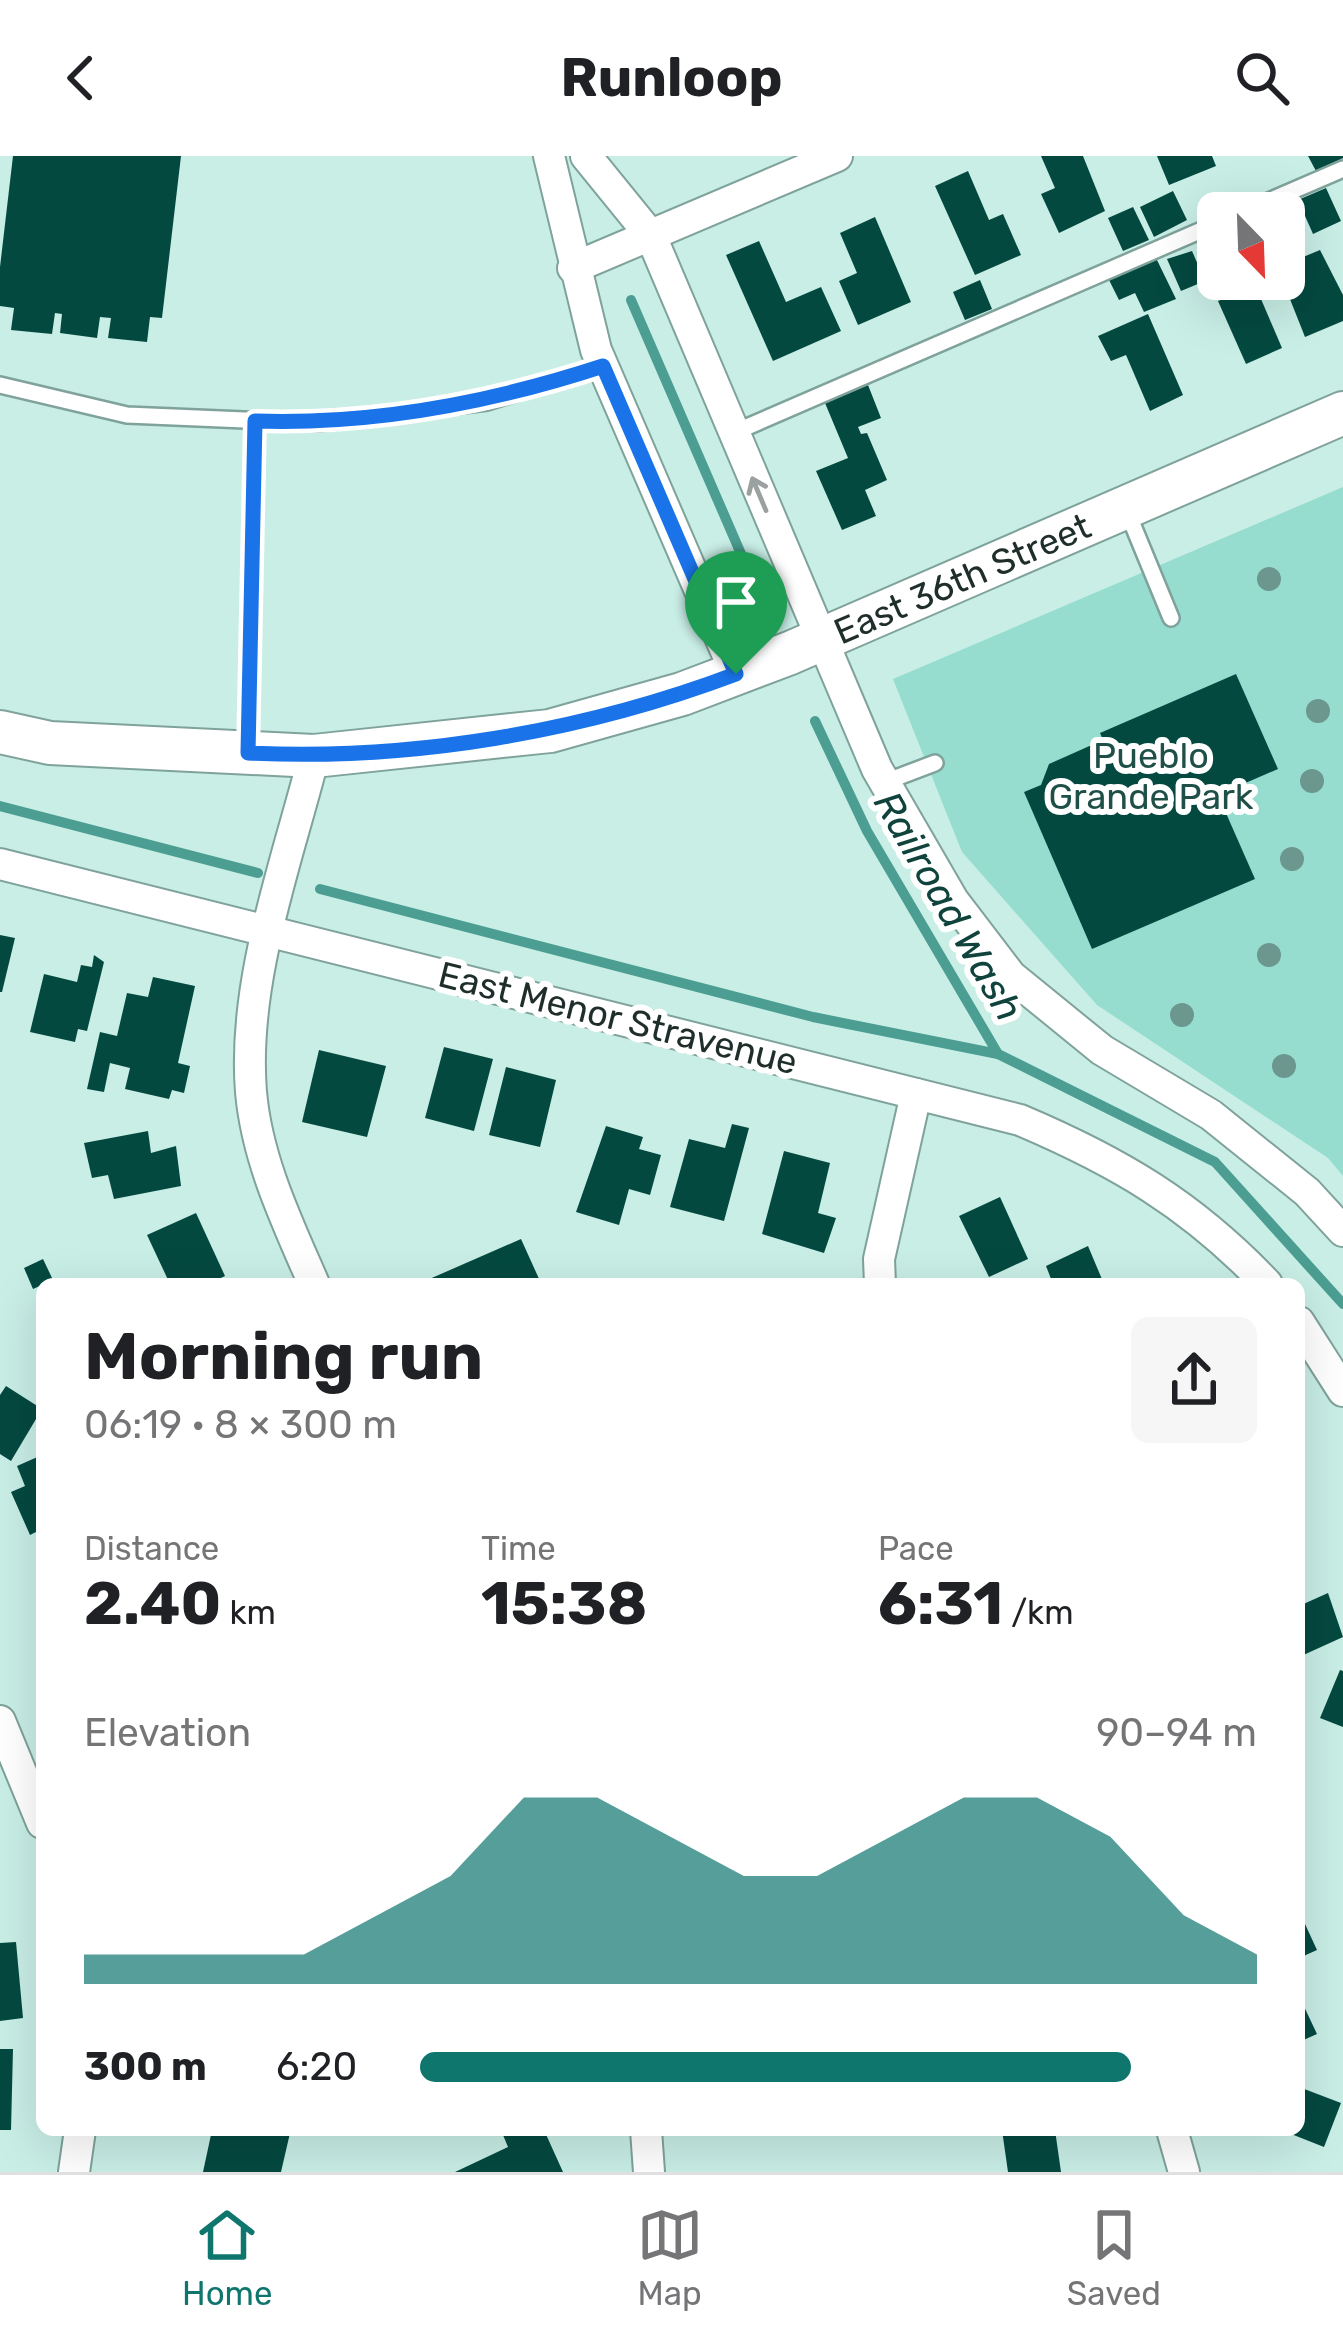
<!DOCTYPE html>
<meta charset="utf-8">
<style>
body{margin:0;font-family:Rubik,sans-serif;background:#f6f6f6;color:#202124;height:100vh;display:flex;flex-direction:column;font-size:45px;white-space:nowrap}
*{box-sizing:border-box;margin:0}
p{font-size:39px;color:#757577}
.icon{flex:none;width:66px;height:66px;fill:none;stroke:currentColor;stroke-width:2;stroke-linecap:round;stroke-linejoin:round}
.map{position:relative;flex:1;overflow:hidden}
.side{position:absolute;left:36px;top:1122px;width:1269px;height:858px;display:flex;flex-direction:column;background:#fff;border-radius:18px;box-shadow:0 12px 48px #0002}
.side>*{flex:none}
.needle{width:78px;rotate:157deg}
.tools{position:absolute;left:1197px;top:36px;display:grid;gap:24px}
.tools a{display:grid;place-items:center;width:108px;height:108px;border-radius:18px;background:#fff;box-shadow:0 12px 48px #0002;font-size:60px}
.pin{position:absolute;display:grid;place-items:center;width:102px;height:102px;color:#fff;margin:-123px -51px;border-radius:50% 50% 50% 0;rotate:-45deg;box-shadow:0 0 12px #0007}
.pin .icon{rotate:45deg}
.round{display:grid;place-items:center;flex:none;width:126px;height:126px;border-radius:18px;background:#f6f6f6}
.overview{display:flex;align-items:center;justify-content:space-between;height:204px;padding:0 48px}
h1{font-size:66px;font-weight:700;line-height:90px}
.metrics{display:grid;grid-template-columns:repeat(3,1fr);gap:18px;height:204px;padding:12px 48px}
.metrics div{display:grid;align-content:center}
.metrics b{font-size:60px;font-weight:700}
.metrics small{font-size:33px;font-weight:400}
.metrics p{font-size:33px}
.chart{height:336px;padding:24px 48px}
.chart p{display:flex;justify-content:space-between}
.chart svg{width:100%;height:216px;margin-top:12px;fill:#0f766e;opacity:.7}
ul{padding:0 48px;list-style:none;font-size:39px}
li{display:grid;grid-template-columns:192px 144px 1fr;align-items:center;height:90px}
li i{height:30px;border-radius:15px;background:#0f766e}
header{display:flex;justify-content:space-between;align-items:center;height:156px;padding:0 48px;background:#fff;font-size:54px;font-weight:700}
.menu{display:flex;justify-content:space-around;align-items:center;height:168px;border-top:3px solid #e0e0e0;background:#fff;font-size:33px;color:#757577}
.menu a{display:grid;justify-items:center;gap:6px}
.menu .on{color:#0f766e}
.map>svg:first-child{display:block}
.green{fill:#96ddd0}
.lines{fill:none;stroke-linecap:round;stroke-linejoin:round}
.stream{stroke:#4b9e91;stroke-width:10}
.building{fill:#044940}
.lane-casing{stroke:#7fa29b;stroke-width:20}
.street-casing{stroke:#7fa29b;stroke-width:34}
.secondary-casing{stroke:#7fa29b;stroke-width:46}
.lane{stroke:#fff;stroke-width:15}
.street{stroke:#fff;stroke-width:30}
.secondary{stroke:#fff;stroke-width:42}
.tree{fill:#6b978f}
.oneway{stroke:#9aa1a0}
.route-casing{stroke:#fff;stroke-width:24}
.route{stroke:#1a73e8;stroke-width:15}
.labels{text-anchor:middle;dominant-baseline:central;stroke-width:12;stroke-linejoin:round;paint-order:stroke}
.street-label{font-size:36px;fill:#1f2e2b;stroke:#fff}
.park-label{font-size:36px;fill:#1f5048;stroke:#fff}
.water-label{font-size:39px;font-style:italic;fill:#10433c;stroke:#fff}
</style>
<header><svg class="icon" aria-label="back" viewBox="0 0 24 24"><path d="M15 5l-7 7 7 7"/></svg>Runloop<svg class="icon" aria-label="search" viewBox="0 0 24 24"><circle cx="10" cy="10" r="6"/><path d="M15 15l6 6"/></svg></header>
<div class="map">
<svg width="1343" height="2016" viewBox="0 0 1343 2016">
<rect width="100%" height="100%" fill="#c8eee6"/>
<path class="green" d="M1343 331V1020L1328 1002 1097 849 962 696 893 523Z"/>
<g class="lines">
<g class="stream">
<path d="M631 144 761 444"/>
<path d="M815 565 867 675 998 898 1215 1006 1343 1148"/>
<path d="M0 650 258 717"/>
<path d="M320 733 813 861 998 898"/>
</g>
</g>
<g class="building">
<path d="M13 0H181L162 162 150 161 147 186 108 182 111 162 100 161 97 182 60 177 62 158 55 157 52 178 11 174 14 152 0 150V111Z"/>
<path d="M1041 0H1083L1105 55 1059 77 1041 38 1055 32Z"/>
<path d="M1157 0H1212L1216 10 1169 29Z"/>
<path d="M1308 0H1343V2L1316 15Z"/>
<path d="M968 15 989 64 1003 58 1021 99 975 119 935 30Z"/>
<path d="M1326 32 1341 65 1313 78 1298 44Z"/>
<path d="M1173 35 1187 64 1154 81 1140 51Z"/>
<path d="M1133 51 1149 84 1123 95 1108 62Z"/>
<path d="M875 61 911 146 858 169 839 125 857 117 840 77Z"/>
<path d="M759 85 786 146 821 131 841 175 773 205 726 99Z"/>
<path d="M1320 94 1343 139V165L1305 181 1282 123 1284 109Z"/>
<path d="M1192 95 1205 125 1181 135 1167 103Z"/>
<path d="M1156 102 1176 143 1144 156 1135 137 1119 144 1109 124Z"/>
<path d="M980 124 992 153 965 164 953 136Z"/>
<path d="M1255 129 1282 192 1246 208 1218 145Z"/>
<path d="M1148 158 1183 239 1150 255 1126 199 1111 205 1098 180Z"/>
<path d="M868 229 881 262 858 271 861 278 867 277 887 324 865 334 876 360 842 374 816 315 848 302 825 247Z"/>
<path d="M1236 518 1278 613 1218 639 1255 723 1092 793 1024 636 1041 629 1049 608 1103 584 1100 577Z"/>
<path d="M0 779 15 782 2 836H0Z"/>
<path d="M94 799 104 806 87 875 78 873 75 886 30 876 44 818 77 826 81 809 92 811Z"/>
<path d="M153 821 195 830 178 907 190 910 184 937 172 934 169 943 125 933 130 912 110 907 104 936 87 933 100 876 117 880 127 837 148 841Z"/>
<path d="M444 891 493 903 474 975 425 962Z"/>
<path d="M319 894 386 910 367 981 302 966Z"/>
<path d="M506 911 556 924 540 991 489 979Z"/>
<path d="M732 968 749 972 724 1065 670 1051 689 983 725 992Z"/>
<path d="M606 970 643 981 639 993 661 999 650 1039 629 1033 619 1069 576 1056Z"/>
<path d="M148 975 151 997 176 990 181 1030 114 1043 108 1019 92 1022 84 987Z"/>
<path d="M784 995 830 1007 818 1057 836 1062 824 1097 762 1078Z"/>
<path d="M1000 1041 1028 1103 989 1121 959 1060Z"/>
<path d="M196 1057 225 1120 208 1128H170L147 1079Z"/>
<path d="M521 1083 540 1125 532 1128H418Z"/>
<path d="M1088 1090 1104 1128H1053L1046 1110Z"/>
<path d="M43 1103 53 1124 33 1133 24 1112Z"/>
<path d="M6 1230 42 1253 11 1305 0 1298V1239Z"/>
<path d="M42 1299V1373L30 1379 11 1336 25 1330 17 1310Z"/>
<path d="M1328 1437 1343 1481 1299 1501V1450Z"/>
<path d="M1340 1514 1343 1515V1571L1320 1562Z"/>
<path d="M1305 1768 1317 1794 1299 1802V1771Z"/>
<path d="M16 1786 23 1862 0 1865V1787Z"/>
<path d="M1299 1840 1317 1878 1299 1886Z"/>
<path d="M0 1893H13L11 1974H0Z"/>
<path d="M1299 1931 1341 1947 1324 1991 1281 1974H1299Z"/>
<path d="M212 1974 290 1977 281 2016H203Z"/>
<path d="M512 1974H544L563 2016H455L508 1991 503 1979Z"/>
<path d="M1002 1974H1055L1061 2016H1008Z"/>
</g>
<g class="lines">
<defs>
<g id="lane">
<path d="M1241 57 1343 13"/>
<path d="M0 229 127 259 318 267 487 246 603 210"/>
<path d="M733 277 1218 67"/>
<path d="M1127 355 1171 462"/>
<path d="M249 592 255 265"/>
<path d="M885 626 935 607"/>
</g>
<g id="street">
<path d="M549 0 596 194 736 518"/>
<path d="M586 0 651 80 877 613 953 744 1011 820 1102 894 1211 959 1307 1036 1343 1075"/>
<path d="M573 112 837 0"/>
<path d="M314 600C287 706 242 825 251 936 257 1004 287 1066 314 1128"/>
<path d="M0 708 1020 964C1119 1006 1192 1049 1267 1128"/>
<path d="M880 1128 879 1103 916 938"/>
<path d="M1299 1166 1343 1235"/>
<path d="M0 1565 42 1667"/>
<path d="M646 1974 649 2016"/>
<path d="M1172 1974 1184 2016"/>
<path d="M74 2016 80 1974"/>
</g>
<g id="secondary">
<path id="s1" d="M0 576 50 587 314 600 550 575 682 538 790 497 1343 257"/>
</g>
</defs>
<use href="#lane" class="lane-casing"/>
<use href="#street" class="street-casing"/>
<use href="#secondary" class="secondary-casing"/>
<use href="#lane" class="lane"/>
<use href="#street" class="street"/>
<use href="#secondary" class="secondary"/>
</g>
<g class="tree">
<circle cx="1269" cy="423" r="12"/>
<circle cx="1318" cy="555" r="12"/>
<circle cx="1312" cy="625" r="12"/>
<circle cx="1292" cy="703" r="12"/>
<circle cx="1269" cy="799" r="12"/>
<circle cx="1182" cy="859" r="12"/>
<circle cx="1284" cy="910" r="12"/>
</g>
<defs><path id="oneway-shaft" d="M-6 0H5M1.5-3L5.5 0L1.5 3" fill="none" stroke-width="1.6" stroke-linecap="round" stroke-linejoin="round" transform="scale(3)"/></defs>
<use class="oneway" href="#oneway-shaft" transform="translate(759 338) rotate(-113)"/>
<g class="lines">
<defs>
<path id="route" d="M603 210 736 518C582 576 412 605 248 597L255 265C375 269 490 247 603 210Z"/>
</defs>
<use href="#route" class="route-casing"/>
<use href="#route" class="route"/>
</g>
<g class="labels">
<g class="street-label">
<text stroke="none"><textPath href="#s1" startOffset="993">East 36th Street</textPath></text>
<text transform="translate(618 862) rotate(14)">East Menor Stravenue</text>
</g>
<g class="park-label">
<text x="1151" y="599">Pueblo<tspan x="1151" dy="41">Grande Park</tspan></text>
</g>
<g class="water-label">
<text transform="translate(948 750) rotate(60)">Railroad Wash</text>
</g>
</g>
</svg>
<div class="tools">
<a><svg class="needle" viewBox="-14 -14 28 28"><path d="M0-13l5 13h-10z" fill="#e53935"/><path d="M0 13l5-13h-10z" fill="#757577"/></svg></a>
</div>
<div class="pin" style="left:736px;top:518px;background:#1e9e55"><svg class="icon" aria-label="arrive" viewBox="0 0 24 24"><path d="M6 21V4h12l-3 4 3 4H6"/></svg></div>
<section class="side">
<div class="overview"><div><h1>Morning run</h1><p>06:19 · 8 × 300 m</p></div><a class="round"><svg class="icon" aria-label="share" viewBox="0 0 24 24"><path d="M12 15V3M7 8l5-5 5 5M5 13v7h14v-7"/></svg></a></div>
<div class="metrics">
<div><p>Distance</p><b>2.40<small> km</small></b></div>
<div><p>Time</p><b>15:38</b></div>
<div><p>Pace</p><b>6:31<small> /km</small></b></div>
</div>
<div class="chart"><p><span>Elevation</span>90–94 m</p>
<svg viewBox="0 0 160 44" preserveAspectRatio="none"><path d="M0 44V38L10 38L20 38L30 38L40 30L50 22L60 6L70 6L80 14L90 22L100 22L110 14L120 6L130 6L140 14L150 30L160 38V44z"/></svg>
</div>
<ul>
<li><b>300 m</b>6:20<i style="width:85%"></i></li>
</ul>
</section>
</div>
<nav class="menu">
<a class="on"><svg class="icon" aria-label="home" viewBox="0 0 24 24"><path d="M3 11l9-7 9 7M6 9v11h12V9"/></svg>Home</a>
<a><svg class="icon" aria-label="map" viewBox="0 0 24 24"><path d="M3 6l6-2 6 2 6-2v14l-6 2-6-2-6 2zM9 4v14M15 6v14"/></svg>Map</a>
<a><svg class="icon" aria-label="saved" viewBox="0 0 24 24"><path d="M7 4h10v16l-5-4-5 4z"/></svg>Saved</a>
</nav>
